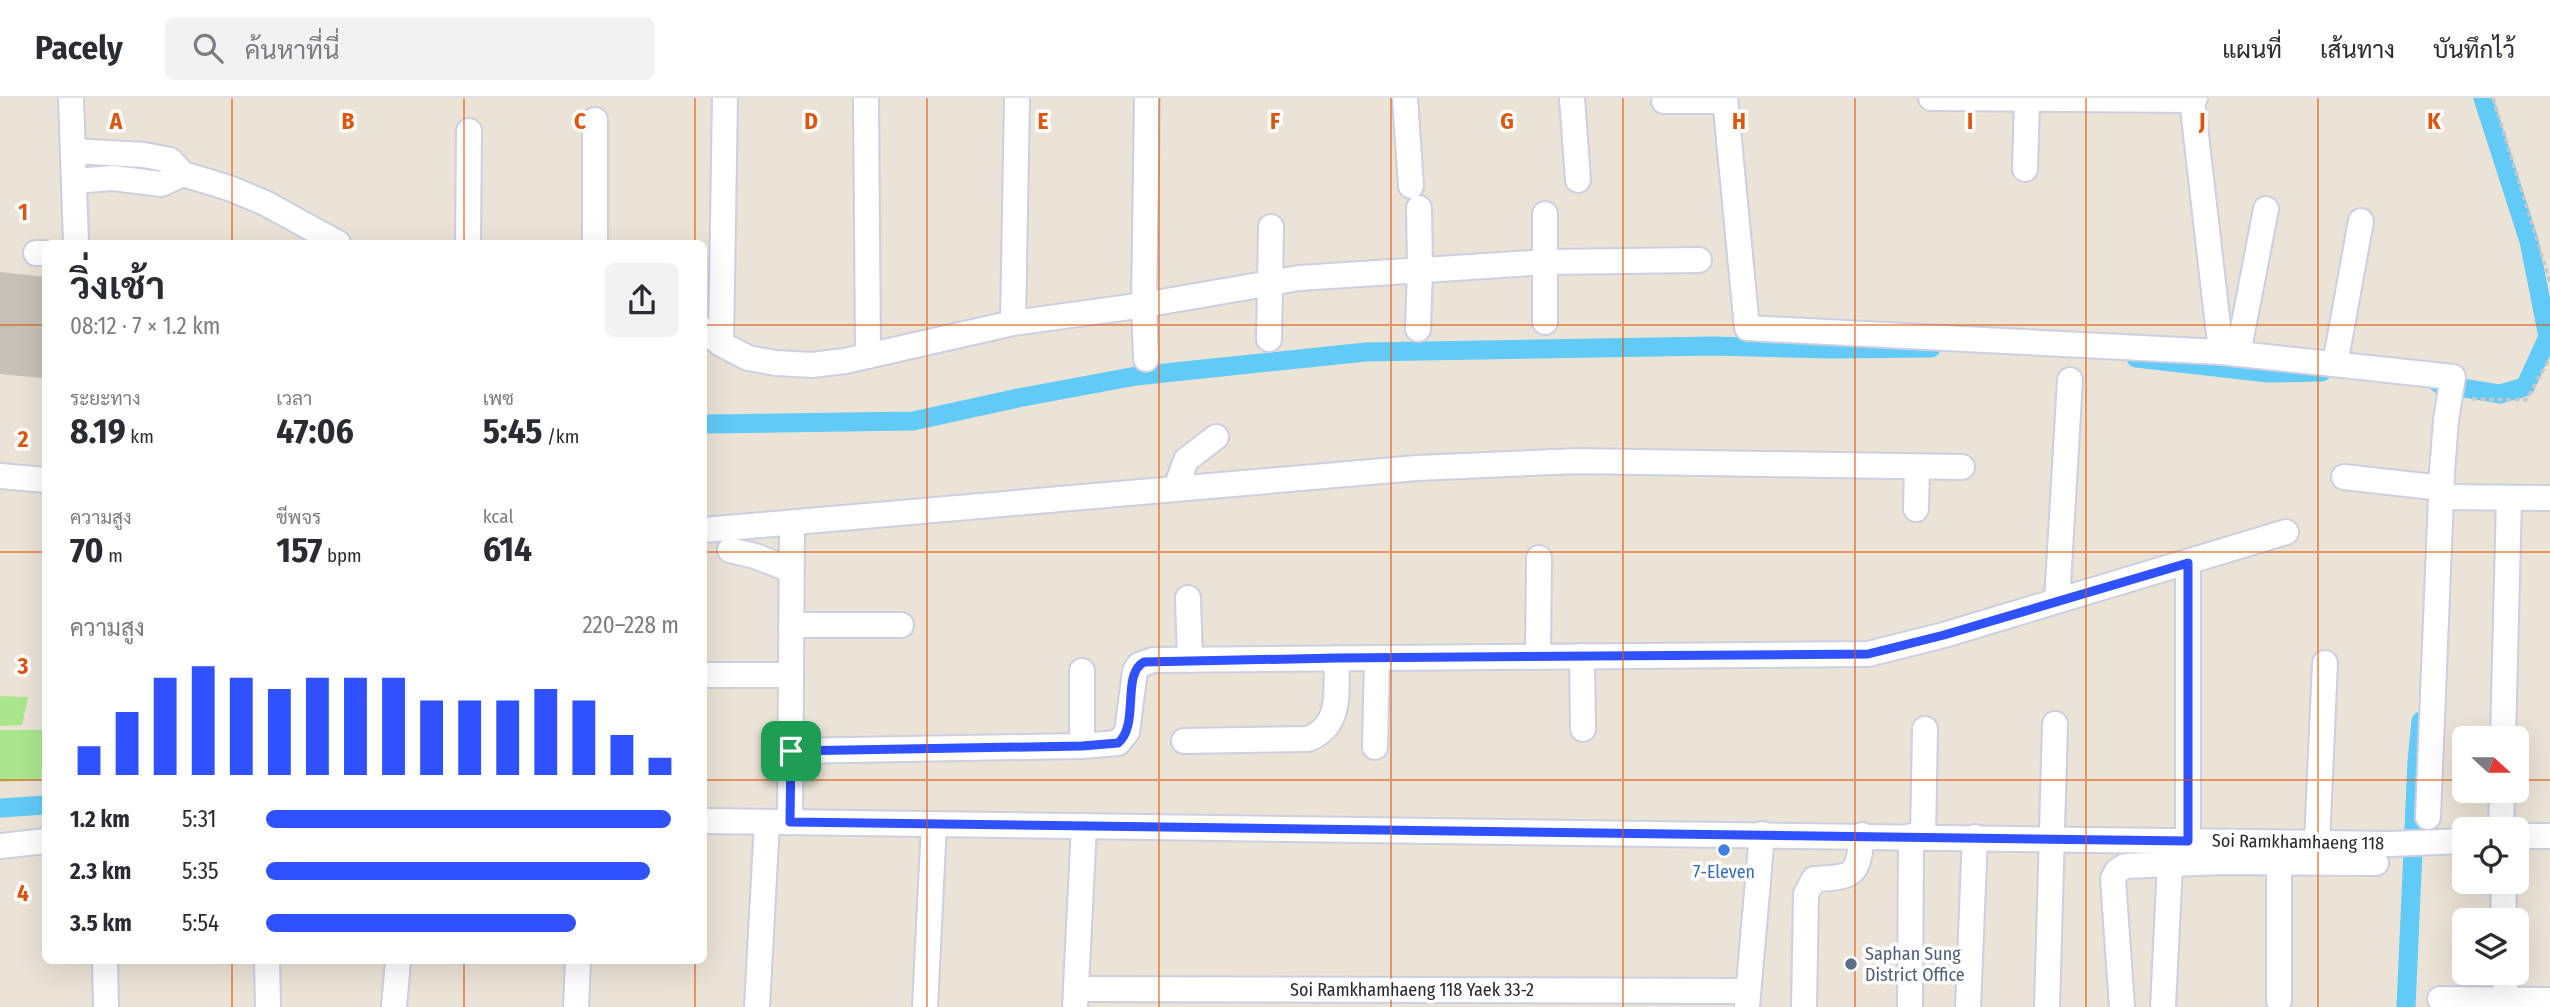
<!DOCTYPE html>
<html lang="th">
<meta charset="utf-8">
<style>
body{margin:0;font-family:"Fira Sans Condensed",Sarabun,sans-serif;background:#f2f2f3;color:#2b2b33;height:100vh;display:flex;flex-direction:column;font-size:26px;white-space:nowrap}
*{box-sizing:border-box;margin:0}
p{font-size:23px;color:#7c7c81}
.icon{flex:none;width:38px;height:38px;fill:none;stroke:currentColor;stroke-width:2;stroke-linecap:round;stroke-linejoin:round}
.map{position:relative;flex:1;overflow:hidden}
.sheet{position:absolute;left:42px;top:142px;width:665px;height:724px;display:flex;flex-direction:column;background:#fff;border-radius:10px;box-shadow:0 7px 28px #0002}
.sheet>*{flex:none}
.needle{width:46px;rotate:111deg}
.fabs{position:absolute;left:2452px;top:628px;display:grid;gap:14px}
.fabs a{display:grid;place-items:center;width:77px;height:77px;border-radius:10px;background:#fff;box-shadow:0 7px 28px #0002;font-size:35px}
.pin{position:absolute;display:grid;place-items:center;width:60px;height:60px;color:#fff;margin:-30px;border-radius:14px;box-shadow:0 4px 10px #0006}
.round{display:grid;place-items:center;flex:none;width:74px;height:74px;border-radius:10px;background:#f2f2f3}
.head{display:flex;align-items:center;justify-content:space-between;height:119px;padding:0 28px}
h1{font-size:38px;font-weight:700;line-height:52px}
.metrics{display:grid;grid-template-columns:repeat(3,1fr);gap:10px;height:119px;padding:7px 28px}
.metrics div{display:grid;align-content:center}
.metrics b{font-size:35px;font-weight:700}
.metrics small{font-size:19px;font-weight:400}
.metrics p{font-size:19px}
.chart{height:196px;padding:14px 28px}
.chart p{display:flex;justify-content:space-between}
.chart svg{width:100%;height:126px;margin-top:7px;stroke:#2f51ff;stroke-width:6}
ul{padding:0 28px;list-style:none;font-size:23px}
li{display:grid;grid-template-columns:112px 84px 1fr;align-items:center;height:52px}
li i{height:18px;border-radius:9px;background:#2f51ff}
header{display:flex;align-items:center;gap:42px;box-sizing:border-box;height:98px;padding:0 35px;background:#fff;border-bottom:2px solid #e1e1e2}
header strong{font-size:33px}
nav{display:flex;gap:38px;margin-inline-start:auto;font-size:24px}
.search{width:490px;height:63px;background:#f2f2f3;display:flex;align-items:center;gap:18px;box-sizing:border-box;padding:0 24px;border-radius:10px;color:#7c7c81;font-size:26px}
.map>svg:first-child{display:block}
.green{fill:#aae68e}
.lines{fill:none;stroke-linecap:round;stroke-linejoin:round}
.canal{stroke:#61caf6;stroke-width:19}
.building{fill:#c6c0b7}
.minor-casing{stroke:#cccfe1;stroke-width:28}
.path{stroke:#c7c7c7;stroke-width:3.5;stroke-dasharray:5 3.5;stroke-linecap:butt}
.minor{stroke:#fff;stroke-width:24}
.route-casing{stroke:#fff;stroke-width:14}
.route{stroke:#2f51ff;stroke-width:9}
.grid{fill:none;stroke:#de560d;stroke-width:2;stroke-opacity:0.55}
.shop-dot{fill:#3f7fe0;stroke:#fff;stroke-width:2.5}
.service-dot{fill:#5c6f8a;stroke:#fff;stroke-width:2.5}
.labels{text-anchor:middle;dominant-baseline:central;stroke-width:7;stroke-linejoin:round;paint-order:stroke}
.street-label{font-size:18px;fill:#272727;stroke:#fff}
.shop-label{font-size:18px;fill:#366cbe;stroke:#fff}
.service-label{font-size:18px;fill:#4e5e75;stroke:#fff;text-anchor:start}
.grid-label{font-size:23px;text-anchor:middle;font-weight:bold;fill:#de560d;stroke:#fff;stroke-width:7;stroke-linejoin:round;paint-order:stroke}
</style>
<header>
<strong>Pacely</strong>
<div class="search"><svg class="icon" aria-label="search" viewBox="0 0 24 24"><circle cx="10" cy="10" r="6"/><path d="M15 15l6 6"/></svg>ค้นหาที่นี่</div>
<nav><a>แผนที่</a><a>เส้นทาง</a><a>บันทึกไว้</a></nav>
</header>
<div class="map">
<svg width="2550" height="909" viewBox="0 0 2550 909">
<rect width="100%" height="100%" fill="#ebe3d6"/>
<g class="green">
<path d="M0 598 28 599 22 627 0 628Z"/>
<path d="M0 632H44L41 682 0 684Z"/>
</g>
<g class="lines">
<g class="canal">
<path d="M2136 260 2268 275 2322 274"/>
<path d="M2439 286 2500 296 2525 289 2548 239 2529 143 2483 0"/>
<path d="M704 326 913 323 1018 300 1136 278 1366 254 1713 248 1830 251 1931 250"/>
<path d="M0 710 46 707"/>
<path d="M2406 909 2417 663 2421 623"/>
</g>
</g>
<path class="building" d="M0 174 46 179 42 280 0 276Z"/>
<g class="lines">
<defs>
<g id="minor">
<path d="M71 0 76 145"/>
<path d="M866 0 868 258"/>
<path d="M1405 0 1411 88"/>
<path d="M1572 0 1578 82"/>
<path d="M1725 0 1747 230 2221 254 2453 279 2446 322 2442 374 2428 719"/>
<path d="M1931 0 2192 2"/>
<path d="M2195 0 2192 2 2221 254"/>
<path d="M1664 3H1725"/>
<path d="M73 53 144 57 170 62 183 76 161 86 113 80 74 83"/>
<path d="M2025 71 2027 1"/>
<path d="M183 76 229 90 265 105 338 145"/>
<path d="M468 145 469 33"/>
<path d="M595 145V22"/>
<path d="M36 155H46"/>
<path d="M1545 224V116"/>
<path d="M1013 225 1017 0"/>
<path d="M1418 231 1420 171 1419 110"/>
<path d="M704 232 721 246 748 260 776 265 812 267 845 263 1013 225 1144 207 1299 180 1547 164 1699 162"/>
<path d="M1269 241 1271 129"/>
<path d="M721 246 725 0"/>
<path d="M2238 256 2266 111"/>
<path d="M1146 261 1144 207 1147 0"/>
<path d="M2335 266 2361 123"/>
<path d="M0 378 46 382"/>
<path d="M2344 379 2442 390"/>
<path d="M1176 390 1186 362 1216 339"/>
<path d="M2441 399 2550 400"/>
<path d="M1916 411 1917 369"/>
<path d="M704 432 1417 370 1578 363 1962 369"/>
<path d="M730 452 755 458 791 472"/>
<path d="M1188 500 1190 562"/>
<path d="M2057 503 2070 282"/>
<path d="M791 527H901"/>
<path d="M1538 558 1539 460"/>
<path d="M1582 558 1583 631"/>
<path d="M704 577H791"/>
<path d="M2503 640 2509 400"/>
<path d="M1184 643 1308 641C1344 627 1335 591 1337 560"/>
<path d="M1082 648V573"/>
<path d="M1375 649 1377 560"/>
<path d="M791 653 1082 648 1118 645 1127 634 1135 573 1139 567 1153 562 1868 556 1944 537 2286 434"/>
<path d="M704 723 2389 746 2464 743"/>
<path d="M790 724 792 426"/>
<path d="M2501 732 2502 693"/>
<path d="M1923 738 1925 631"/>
<path d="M2516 738H2550"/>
<path d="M2188 743V465"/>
<path d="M2317 745 2325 565"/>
<path d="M0 748 46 743"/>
<path d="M2279 764V903"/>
<path d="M2503 784 2504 822"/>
<path d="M105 863 106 909"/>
<path d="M267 863 268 909"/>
<path d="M2505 875 2506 909"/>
<path d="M1076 891 1748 893"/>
<path d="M2440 901 2550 902"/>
<path d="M394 909 398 863"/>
<path d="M576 909 578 863"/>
<path d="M757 909 767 724"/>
<path d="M925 909 934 726"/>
<path d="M1075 909 1084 728"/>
<path d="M1747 909 1762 736"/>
<path d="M1804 909 1806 796 1814 781C1855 779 1858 778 1862 737"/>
<path d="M1910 909 1911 738"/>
<path d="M1968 909 1975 739"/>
<path d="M2047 909 2055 626"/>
<path d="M2122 909 2113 781 2117 773 2125 768 2221 764 2376 765"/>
<path d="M2163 909 2170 766"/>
</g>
</defs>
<use href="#minor" class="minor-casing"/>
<g class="path">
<path d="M2493 0 2550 184"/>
<path d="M2472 301 2526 302 2550 260"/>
</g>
<use href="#minor" class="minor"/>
</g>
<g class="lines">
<defs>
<path id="route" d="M2188 465V743L790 724 791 653 1082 648 1118 645C1140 627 1121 576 1144 564L1337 560 1868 556 1944 537Z"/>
</defs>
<use href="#route" class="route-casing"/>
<use href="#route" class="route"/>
</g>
<path class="grid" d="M232 0V145M464 0V145M695 0V145M927 0V909M1159 0V909M1391 0V909M1623 0V909M1855 0V909M2086 0V909M2318 0V909M0 227H46M704 227H2550M0 454H46M704 454H2550M0 682H46M704 682H2464M2516 682H2550M232 863V909M464 863V909M695 863V909"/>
<circle class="shop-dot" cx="1724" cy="752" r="7"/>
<circle class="service-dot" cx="1851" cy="866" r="7"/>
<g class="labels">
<g class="street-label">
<text transform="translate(2298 744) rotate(1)">Soi Ramkhamhaeng 118</text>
<text x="1412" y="892">Soi Ramkhamhaeng 118 Yaek 33-2</text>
</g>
<g class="shop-label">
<text x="1724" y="774">7-Eleven</text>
</g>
<g class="service-label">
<text x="1865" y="856">Saphan Sung<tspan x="1865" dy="21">District Office</tspan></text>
</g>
</g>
<g class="grid-label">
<text x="116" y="31">A</text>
<text x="348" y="31">B</text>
<text x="580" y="31">C</text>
<text x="811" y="31">D</text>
<text x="1043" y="31">E</text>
<text x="1275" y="31">F</text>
<text x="1507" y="31">G</text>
<text x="1739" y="31">H</text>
<text x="1970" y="31">I</text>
<text x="2202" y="31">J</text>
<text x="2434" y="31">K</text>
<text x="23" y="122">1</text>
<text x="23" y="349">2</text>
<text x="23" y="576">3</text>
<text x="23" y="803">4</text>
</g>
</svg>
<div class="fabs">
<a><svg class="needle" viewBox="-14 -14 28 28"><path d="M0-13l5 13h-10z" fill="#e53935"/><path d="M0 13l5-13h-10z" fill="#7c7c81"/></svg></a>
<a><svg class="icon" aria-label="locate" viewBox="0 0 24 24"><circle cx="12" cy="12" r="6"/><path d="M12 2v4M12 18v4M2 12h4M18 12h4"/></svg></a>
<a><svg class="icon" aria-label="layers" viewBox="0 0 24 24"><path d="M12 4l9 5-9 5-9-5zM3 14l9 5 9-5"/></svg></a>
</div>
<div class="pin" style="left:791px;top:653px;background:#1e9e55"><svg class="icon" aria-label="arrive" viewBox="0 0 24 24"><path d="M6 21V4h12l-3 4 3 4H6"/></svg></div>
<section class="sheet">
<div class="head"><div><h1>วิ่งเช้า</h1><p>08:12 · 7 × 1.2 km</p></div><a class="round"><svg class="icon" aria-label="share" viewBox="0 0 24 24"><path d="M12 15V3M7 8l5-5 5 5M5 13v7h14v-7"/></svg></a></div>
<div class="metrics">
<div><p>ระยะทาง</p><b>8.19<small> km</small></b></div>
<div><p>เวลา</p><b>47:06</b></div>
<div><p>เพซ</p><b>5:45<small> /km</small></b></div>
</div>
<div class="metrics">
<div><p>ความสูง</p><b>70<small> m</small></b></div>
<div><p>ชีพจร</p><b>157<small> bpm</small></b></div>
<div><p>kcal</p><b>614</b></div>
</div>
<div class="chart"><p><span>ความสูง</span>220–228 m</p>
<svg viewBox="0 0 160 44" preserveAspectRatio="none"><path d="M5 44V34M15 44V22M25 44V10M35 44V6M45 44V10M55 44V14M65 44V10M75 44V10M85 44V10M95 44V18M105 44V18M115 44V18M125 44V14M135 44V18M145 44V30M155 44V38"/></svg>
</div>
<ul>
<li><b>1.2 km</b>5:31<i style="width:98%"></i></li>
<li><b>2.3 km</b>5:35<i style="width:93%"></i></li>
<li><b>3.5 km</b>5:54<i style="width:75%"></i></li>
</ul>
</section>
</div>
